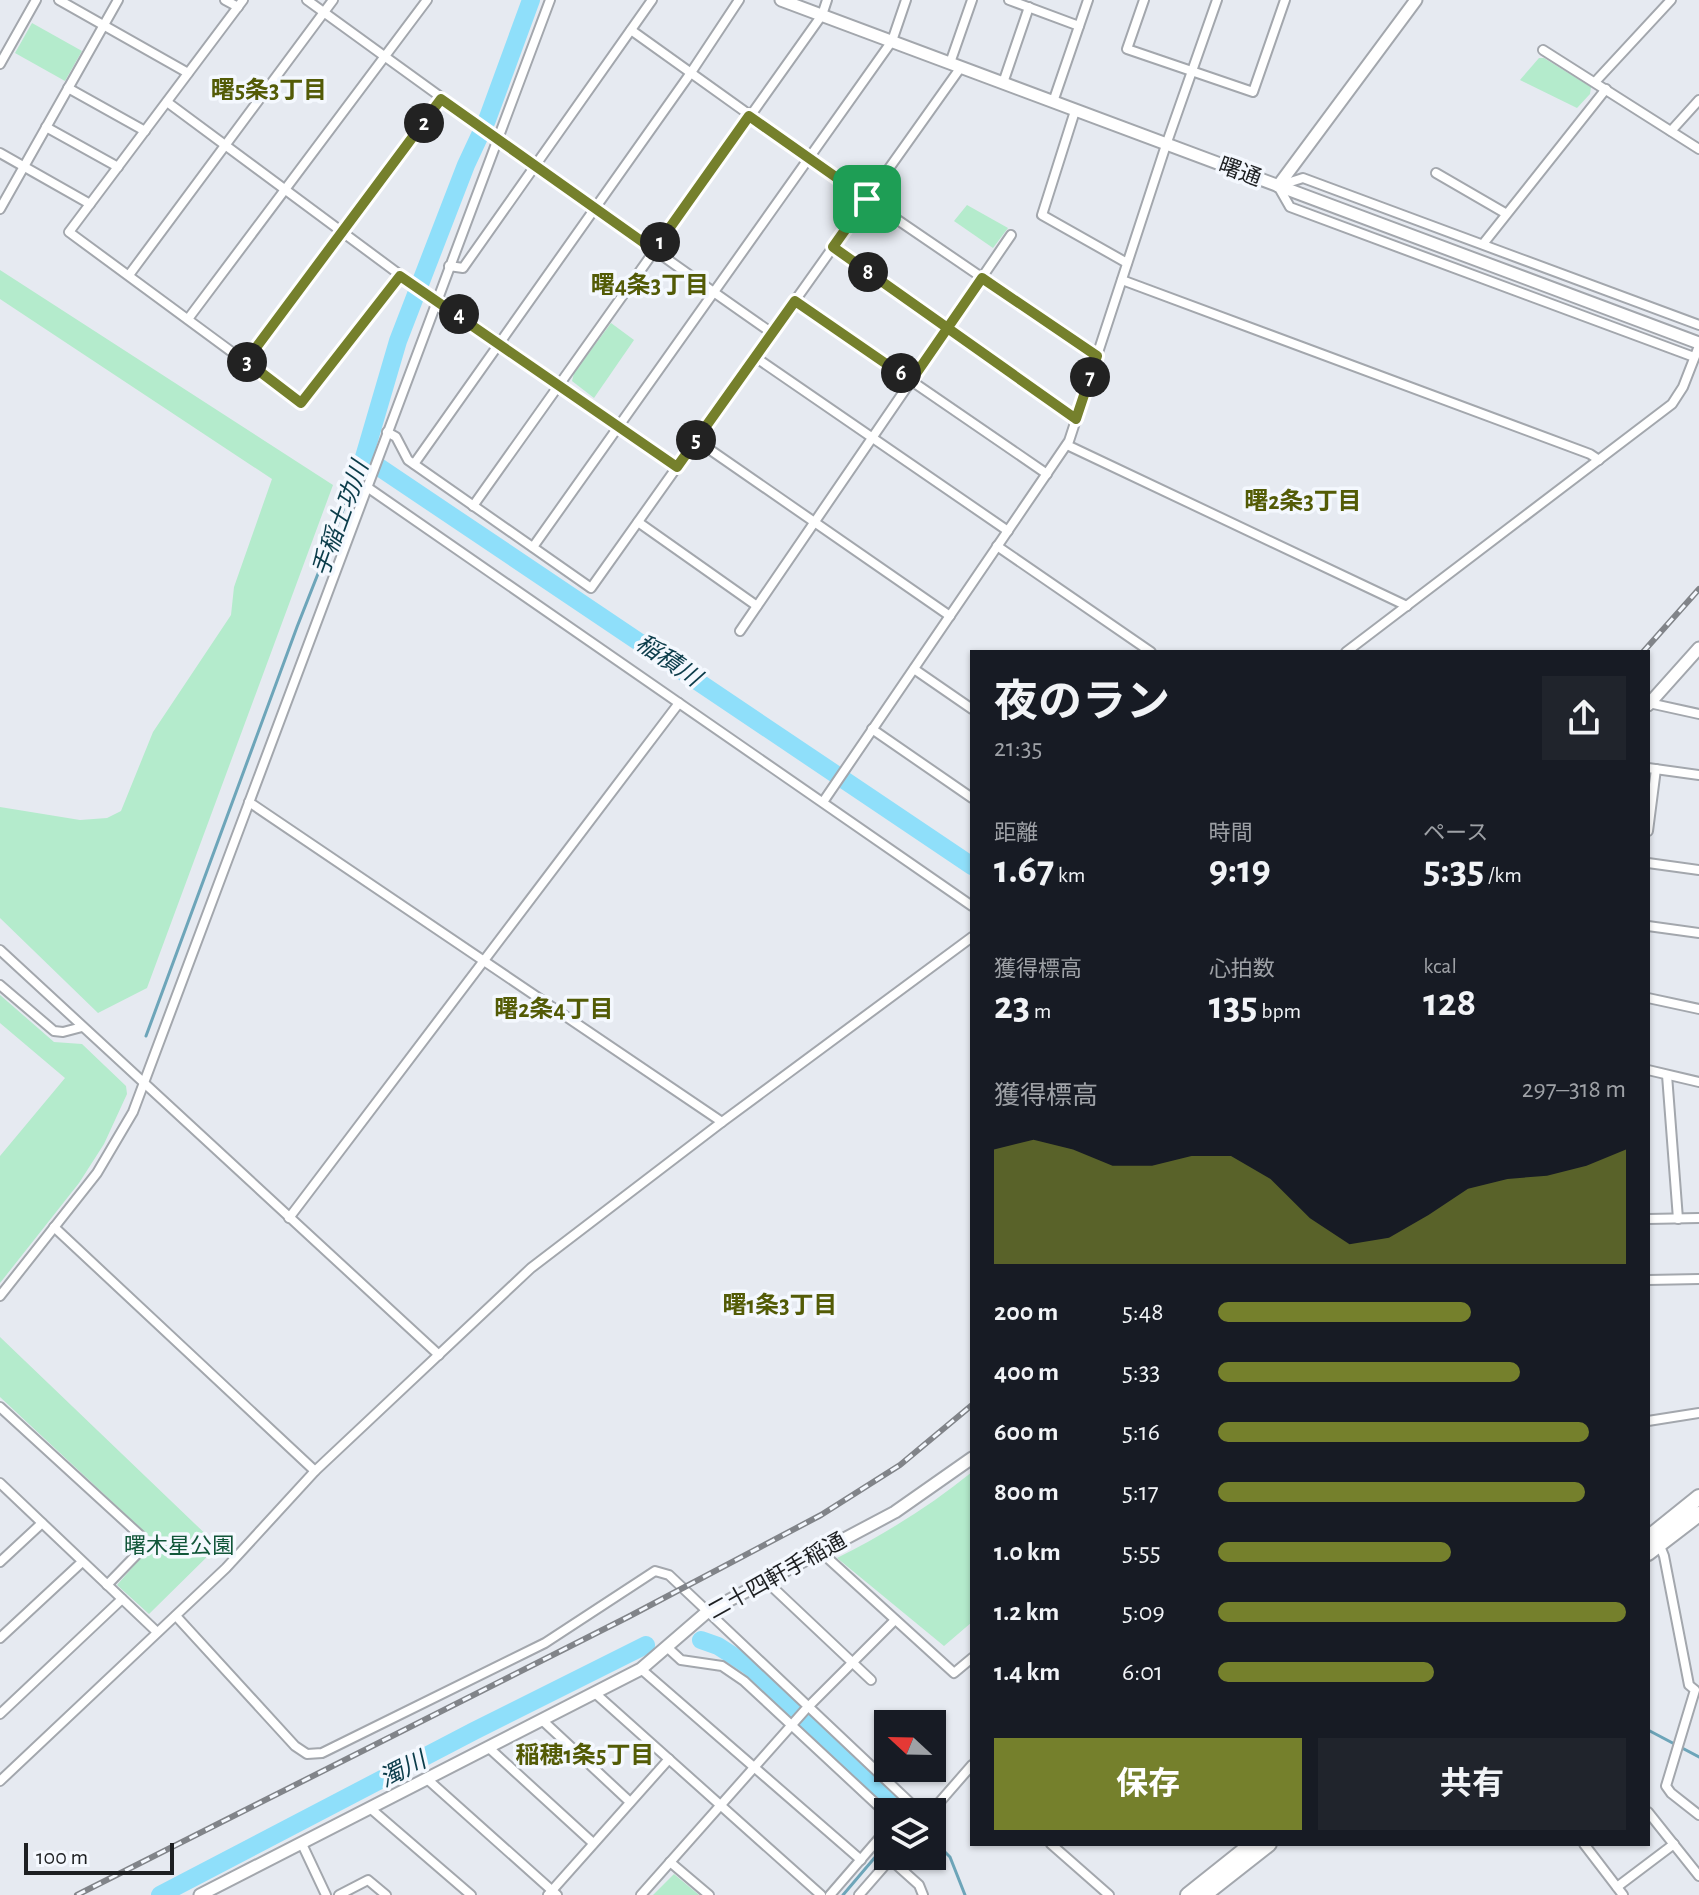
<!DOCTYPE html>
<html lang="ja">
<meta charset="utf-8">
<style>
body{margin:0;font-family:"Alegreya Sans","Noto Sans JP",sans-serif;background:#20242c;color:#f1f3f6;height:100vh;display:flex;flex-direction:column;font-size:30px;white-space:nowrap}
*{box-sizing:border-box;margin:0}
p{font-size:26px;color:#9ea1a6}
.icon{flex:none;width:44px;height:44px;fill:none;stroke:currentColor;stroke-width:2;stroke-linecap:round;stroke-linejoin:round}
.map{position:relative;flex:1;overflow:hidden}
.side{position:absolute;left:970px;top:650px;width:680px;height:1196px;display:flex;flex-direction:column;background:#171b24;border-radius:0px;box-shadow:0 2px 6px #0004}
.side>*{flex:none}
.needle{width:52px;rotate:292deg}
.buttons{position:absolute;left:874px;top:1710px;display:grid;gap:16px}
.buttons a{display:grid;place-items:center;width:72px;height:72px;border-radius:0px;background:#171b24;box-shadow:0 2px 6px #0004;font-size:40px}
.scale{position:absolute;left:24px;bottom:20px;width:150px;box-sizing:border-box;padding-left:8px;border:4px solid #1d1f21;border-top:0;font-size:22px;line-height:28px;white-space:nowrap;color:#1d1f21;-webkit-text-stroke:6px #f4f8fe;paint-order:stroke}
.pin{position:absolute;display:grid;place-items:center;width:68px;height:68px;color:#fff;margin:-34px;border-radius:16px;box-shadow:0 4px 12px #0006}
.km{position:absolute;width:40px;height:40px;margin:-20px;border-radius:50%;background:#222;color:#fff;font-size:22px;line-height:40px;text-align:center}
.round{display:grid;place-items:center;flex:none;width:84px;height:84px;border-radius:0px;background:#20242c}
.head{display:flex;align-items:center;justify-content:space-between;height:136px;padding:0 24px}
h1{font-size:44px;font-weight:700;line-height:60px}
.stats{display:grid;grid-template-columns:repeat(3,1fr);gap:12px;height:136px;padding:8px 24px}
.stats div{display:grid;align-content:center}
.stats b{font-size:40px;font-weight:700}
.stats small{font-size:22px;font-weight:400}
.stats p{font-size:22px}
.chart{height:224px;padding:16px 24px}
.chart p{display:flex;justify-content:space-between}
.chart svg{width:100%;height:144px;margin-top:8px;fill:#75802c;opacity:.7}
.primary-button{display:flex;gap:16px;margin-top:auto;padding:16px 24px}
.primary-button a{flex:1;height:92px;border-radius:0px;background:#75802c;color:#fff;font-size:32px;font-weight:700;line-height:92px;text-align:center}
.primary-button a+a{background:#20242c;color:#f1f3f6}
ul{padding:0 24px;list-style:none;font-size:26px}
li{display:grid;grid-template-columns:128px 96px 1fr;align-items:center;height:60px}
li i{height:20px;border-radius:10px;background:#75802c}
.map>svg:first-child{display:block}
.green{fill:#b4ebcc}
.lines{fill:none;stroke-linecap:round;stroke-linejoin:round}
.stream{stroke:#6da5b9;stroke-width:3}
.river{stroke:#8fdffa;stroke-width:18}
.street-casing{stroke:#a3a7ad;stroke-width:12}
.secondary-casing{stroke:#a3a7ad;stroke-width:15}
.highway-casing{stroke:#a3a7ad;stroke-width:18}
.street{stroke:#fff;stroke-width:8}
.secondary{stroke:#fff;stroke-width:11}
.highway{stroke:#fff;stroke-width:14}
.rail-casing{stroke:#818489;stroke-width:6}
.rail{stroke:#f4f8fe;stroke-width:3;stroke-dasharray:9;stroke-linecap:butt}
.route-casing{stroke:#fff;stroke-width:16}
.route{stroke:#75802c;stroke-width:10}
.labels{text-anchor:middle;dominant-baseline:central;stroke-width:7;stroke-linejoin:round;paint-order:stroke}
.street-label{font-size:22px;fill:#1d1f21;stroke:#f4f8fe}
.park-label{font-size:22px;fill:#115639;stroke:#f4f8fe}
.neighbourhood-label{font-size:24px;font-weight:bold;fill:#535b06;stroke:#f4f8fe}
.water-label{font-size:24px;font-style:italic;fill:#0b3c4a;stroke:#f4f8fe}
</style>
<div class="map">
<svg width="1699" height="1895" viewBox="0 0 1699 1895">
<rect width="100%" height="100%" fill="#e6eaf1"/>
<g class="green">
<path d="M32 23 82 51 65 81 15 53Z"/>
<path d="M1539 58H1544L1591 87 1590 94 1577 108 1520 80Z"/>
<path d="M967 205 1008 228 993 248 954 221Z"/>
<path d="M0 270 333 485 147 988 98 1013 0 918V807L80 820 107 818 121 811 153 732 231 615 234 587 272 479 0 299Z"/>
<path d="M611 323 634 340 594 398 572 381 574 373Z"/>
<path d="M0 995 54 1042 82 1044 126 1086 127 1094 104 1144 79 1183 0 1283V1156L65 1078 0 1023Z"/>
<path d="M0 1337 218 1546 149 1614 117 1585 151 1546 150 1537 0 1397Z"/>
<path d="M972 1472V1622L944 1646 837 1558C885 1534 930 1506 972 1472Z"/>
<path d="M674 1874 699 1895H653Z"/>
</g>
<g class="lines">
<g class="stream">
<path d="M146 1036 297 627 364 457"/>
<path d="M1648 1730 1699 1757"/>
<path d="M903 1812H904"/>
<path d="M932 1839 950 1857 965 1895"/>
<path d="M843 1895 888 1842"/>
</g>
<g class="river">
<path d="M531 0 487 120 466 165 398 341 364 457 972 866"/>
<path d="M701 1640 718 1646 749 1666 903 1812"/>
<path d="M160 1895 474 1731 646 1645"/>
</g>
<defs>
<g id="street">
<path d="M59 0 188 73"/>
<path d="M225 0 238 7"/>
<path d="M243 0 69 232 301 403 400 276"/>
<path d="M307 0C461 112 616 224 772 333"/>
<path d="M1009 0 1079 26"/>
<path d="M1144 0 1127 49 1253 92 1285 0"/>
<path d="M631 30 867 199 1097 356"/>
<path d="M1543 50 1699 149"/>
<path d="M950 63 972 0"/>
<path d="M0 64 36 0"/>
<path d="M1595 82 1671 0"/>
<path d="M1003 83 1029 7"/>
<path d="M68 88 145 131"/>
<path d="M167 102 411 283 499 342 677 467"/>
<path d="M1053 102 1088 0"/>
<path d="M1075 111 1042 215 1127 263"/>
<path d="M46 127 118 167"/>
<path d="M1671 131 1699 100"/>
<path d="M0 153 90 204"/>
<path d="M1436 173 1505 213"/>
<path d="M0 209 118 0"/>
<path d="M1483 244 1606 89"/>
<path d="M833 247 1076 419"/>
<path d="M449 266 463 268 652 0"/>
<path d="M129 275 333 0"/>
<path d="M1122 280 1590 454 1599 460"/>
<path d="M795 301 1047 474"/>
<path d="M188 319 427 0"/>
<path d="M755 357 1008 531"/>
<path d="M1694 357 1290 207 1278 186 1303 178 1699 325"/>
<path d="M246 361 441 99"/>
<path d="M387 432 396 437 408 460 591 588 961 67"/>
<path d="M696 440 950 616"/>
<path d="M1067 445 1407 606"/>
<path d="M414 464 690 74 739 0"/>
<path d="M367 487 972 906"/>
<path d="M473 506 822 15 827 0"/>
<path d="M638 522 757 606"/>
<path d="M997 546 1151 652"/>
<path d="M533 547 892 41 906 0"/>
<path d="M740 631 1011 235"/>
<path d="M1346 652 1672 404 1683 387 1699 346"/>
<path d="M914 669 972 709"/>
<path d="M1649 703 1699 714"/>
<path d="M872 729 972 798"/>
<path d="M1648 768 1699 775"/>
<path d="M249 802 722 1122"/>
<path d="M823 802 1069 441 1166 145 1217 0"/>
<path d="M1648 831 1656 769"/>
<path d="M1648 863 1699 870"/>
<path d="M1648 926 1699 933"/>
<path d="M0 950 439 1355"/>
<path d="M0 985 54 1031 63 1032 82 1027"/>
<path d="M1648 998 1699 1009"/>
<path d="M1648 1070 1699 1082"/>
<path d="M1667 1075 1678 1219"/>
<path d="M289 1218 679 703"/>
<path d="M1648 1219 1699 1218"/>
<path d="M54 1227 315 1471"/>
<path d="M1648 1280 1699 1279"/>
<path d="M0 1296 97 1173 133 1112 550 0"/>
<path d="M0 1407 142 1537 143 1548 107 1585"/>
<path d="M1648 1421 1699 1413"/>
<path d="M0 1483 157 1632"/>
<path d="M1658 1541 1664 1556 1689 1685 1695 1690 1666 1786 1671 1793 1699 1815"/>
<path d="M821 1552 954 1673 972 1658"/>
<path d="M0 1562 42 1523"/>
<path d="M766 1581 871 1680"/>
<path d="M176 1616 295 1746 307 1754 322 1753 545 1643 655 1571 669 1575 920 1812"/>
<path d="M0 1638 82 1562"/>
<path d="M668 1648 681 1660 722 1666 744 1681 888 1815"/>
<path d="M641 1669 861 1860"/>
<path d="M596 1694 821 1895"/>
<path d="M0 1714 122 1599"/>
<path d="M542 1720 630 1802"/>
<path d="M488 1747 593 1843"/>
<path d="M426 1778 557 1895"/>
<path d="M0 1781 226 1568 315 1471 531 1268 722 1122 972 937"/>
<path d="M370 1808 471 1895"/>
<path d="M931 1812 972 1765"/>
<path d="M1648 1812 1699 1876"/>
<path d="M302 1844 326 1895"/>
<path d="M1051 1844 1109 1895"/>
<path d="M1584 1844 1623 1895"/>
<path d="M890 1859 919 1885 923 1895"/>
<path d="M670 1862 709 1895"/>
<path d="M1617 1887 1674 1844"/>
<path d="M339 1895 368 1880 386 1895"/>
<path d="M548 1895 669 1759"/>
<path d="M641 1895 805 1710 895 1620"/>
<path d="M830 1895 888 1828"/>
<path d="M859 1895 893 1856"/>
</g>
<g id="secondary">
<path d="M781 0 1699 343"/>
<path d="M1278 186 1416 0"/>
<path d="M1648 705 1699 648"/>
<path d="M200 1895 641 1669 707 1612 895 1512 972 1458"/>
</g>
<g id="highway">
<path d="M1648 1538 1699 1497"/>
<path d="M1648 1553 1699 1514"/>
<path d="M1188 1895 1252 1844"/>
<path d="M1204 1895 1269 1844"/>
</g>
</defs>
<use href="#street" class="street-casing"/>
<use href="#secondary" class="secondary-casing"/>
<use href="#highway" class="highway-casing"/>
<use href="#street" class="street"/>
<use href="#secondary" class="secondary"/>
<use href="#highway" class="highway"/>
<defs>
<g id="rail">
<path d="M1643 652 1699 589"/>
<path d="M77 1895 628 1617 821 1515 900 1465 972 1405"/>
</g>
</defs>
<use href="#rail" class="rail-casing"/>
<use href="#rail" class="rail"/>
</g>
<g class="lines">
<defs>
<path id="route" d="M867 199 749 116 654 250 441 99 246 361 301 403 400 276 677 467 795 301 911 381 982 278 1097 356 1076 419 833 247 867 199"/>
</defs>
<use href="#route" class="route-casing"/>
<use href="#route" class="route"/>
</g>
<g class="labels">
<g class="street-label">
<text transform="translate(1240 172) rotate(20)">曙通</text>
<text transform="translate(777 1576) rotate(-29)">二十四軒手稲通</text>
</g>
<g class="park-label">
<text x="179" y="1546">曙木星公園</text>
</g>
<g class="neighbourhood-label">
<text x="269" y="91">曙5条3丁目</text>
<text x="650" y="286">曙4条3丁目</text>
<text x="1303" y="502">曙2条3丁目</text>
<text x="554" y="1010">曙2条4丁目</text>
<text x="780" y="1306">曙1条3丁目</text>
<text x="585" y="1756">稲穂1条5丁目</text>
</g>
<g class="water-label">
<text transform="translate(341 519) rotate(-70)">手稲土功川</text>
<text transform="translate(668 661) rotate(34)">稲積川</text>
<text transform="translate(403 1770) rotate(-27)">濁川</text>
</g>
</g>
</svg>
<div class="buttons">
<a><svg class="needle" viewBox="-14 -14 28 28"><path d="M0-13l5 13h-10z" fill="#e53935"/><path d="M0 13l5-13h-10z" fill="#9ea1a6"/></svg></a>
<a><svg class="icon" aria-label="layers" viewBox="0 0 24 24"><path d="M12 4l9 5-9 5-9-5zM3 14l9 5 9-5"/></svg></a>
</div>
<div class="scale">100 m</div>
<div class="pin" style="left:867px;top:199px;background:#1e9e55"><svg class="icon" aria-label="arrive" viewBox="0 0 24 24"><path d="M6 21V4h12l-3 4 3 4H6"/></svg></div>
<b class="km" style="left:660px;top:242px">1</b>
<b class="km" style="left:424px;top:123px">2</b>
<b class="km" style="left:247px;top:362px">3</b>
<b class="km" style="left:459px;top:314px">4</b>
<b class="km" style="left:696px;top:440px">5</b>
<b class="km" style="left:901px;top:373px">6</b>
<b class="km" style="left:1090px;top:377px">7</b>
<b class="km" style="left:868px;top:272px">8</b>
<section class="side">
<div class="head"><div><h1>夜のラン</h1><p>21:35</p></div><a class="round"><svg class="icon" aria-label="share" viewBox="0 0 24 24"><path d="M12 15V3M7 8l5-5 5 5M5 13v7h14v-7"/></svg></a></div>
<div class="stats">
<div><p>距離</p><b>1.67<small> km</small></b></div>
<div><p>時間</p><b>9:19</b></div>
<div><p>ペース</p><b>5:35<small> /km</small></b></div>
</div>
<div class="stats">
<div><p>獲得標高</p><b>23<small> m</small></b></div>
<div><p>心拍数</p><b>135<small> bpm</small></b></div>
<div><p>kcal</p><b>128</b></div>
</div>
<div class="chart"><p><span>獲得標高</span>297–318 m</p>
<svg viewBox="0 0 160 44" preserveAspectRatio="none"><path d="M0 44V9L10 6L20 9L30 14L40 14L50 11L60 11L70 18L80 30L90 38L100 36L110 29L120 21L130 18L140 17L150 14L160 9V44z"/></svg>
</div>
<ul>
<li><b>200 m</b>5:48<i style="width:62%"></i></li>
<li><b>400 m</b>5:33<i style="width:74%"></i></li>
<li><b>600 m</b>5:16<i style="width:91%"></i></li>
<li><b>800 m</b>5:17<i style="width:90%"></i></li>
<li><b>1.0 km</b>5:55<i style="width:57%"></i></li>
<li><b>1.2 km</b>5:09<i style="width:100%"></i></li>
<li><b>1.4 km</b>6:01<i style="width:53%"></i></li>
</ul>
<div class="primary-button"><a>保存</a><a>共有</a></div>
</section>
</div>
